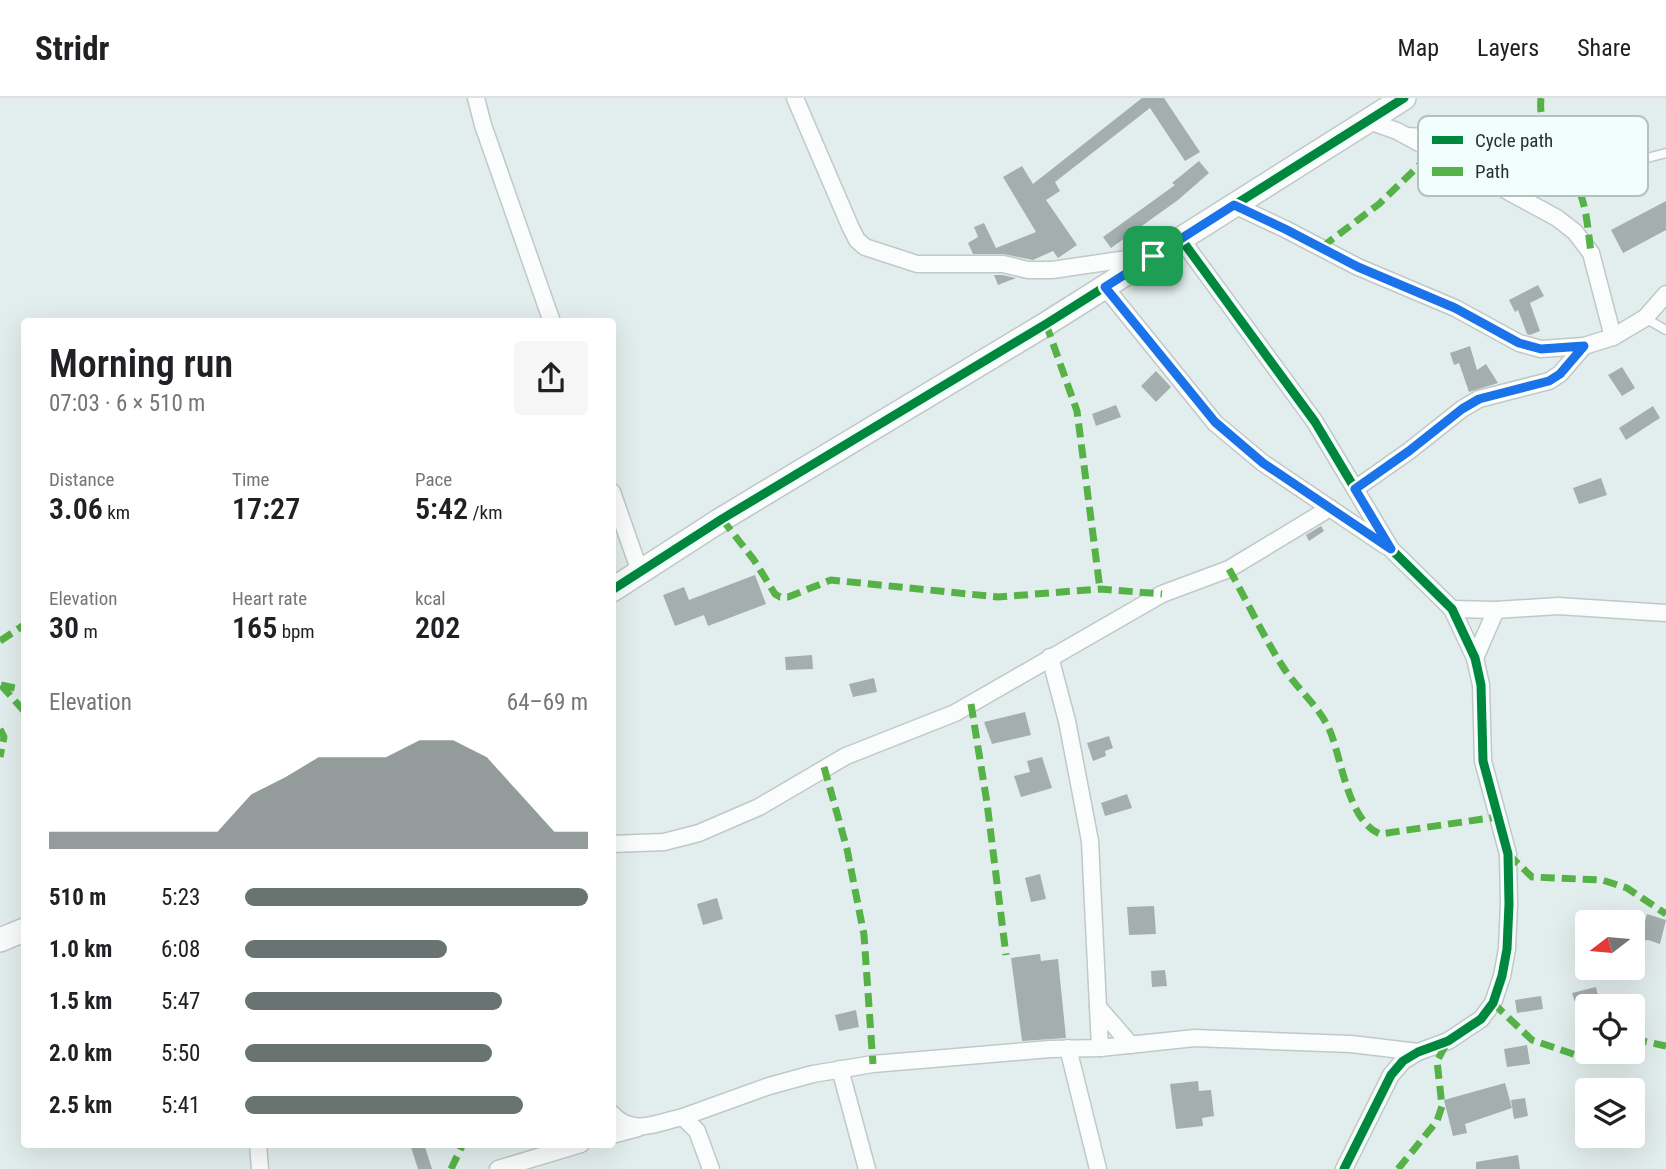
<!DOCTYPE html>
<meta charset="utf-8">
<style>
body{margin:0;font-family:"Roboto Condensed",sans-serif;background:#f6f6f6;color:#202124;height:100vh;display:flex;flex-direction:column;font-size:26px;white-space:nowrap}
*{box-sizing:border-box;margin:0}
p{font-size:23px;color:#757577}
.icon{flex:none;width:38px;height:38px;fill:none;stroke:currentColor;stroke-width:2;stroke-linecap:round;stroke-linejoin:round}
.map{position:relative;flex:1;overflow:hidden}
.panel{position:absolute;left:21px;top:220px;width:595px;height:830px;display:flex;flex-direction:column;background:#fff;border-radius:7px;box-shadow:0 7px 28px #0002}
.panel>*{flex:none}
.needle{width:46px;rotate:254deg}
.buttons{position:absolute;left:1575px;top:812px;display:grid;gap:14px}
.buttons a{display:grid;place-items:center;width:70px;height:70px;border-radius:7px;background:#fff;box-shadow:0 7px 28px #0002;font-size:35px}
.pin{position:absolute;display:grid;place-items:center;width:60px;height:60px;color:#fff;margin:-30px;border-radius:14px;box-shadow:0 4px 10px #0006}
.round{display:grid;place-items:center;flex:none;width:74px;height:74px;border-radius:7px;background:#f6f6f6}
.headline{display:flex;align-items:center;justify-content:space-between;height:119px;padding:0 28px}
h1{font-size:38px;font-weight:600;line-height:52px}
.figures{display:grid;grid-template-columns:repeat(3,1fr);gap:10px;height:119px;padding:7px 28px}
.figures div{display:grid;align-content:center}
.figures b{font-size:30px;font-weight:600}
.figures small{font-size:19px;font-weight:400}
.figures p{font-size:19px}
.chart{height:196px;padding:14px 28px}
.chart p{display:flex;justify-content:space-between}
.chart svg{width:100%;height:126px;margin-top:7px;fill:#687372;opacity:.7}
ul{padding:0 28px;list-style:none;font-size:23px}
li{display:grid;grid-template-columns:112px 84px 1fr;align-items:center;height:52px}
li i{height:18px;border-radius:9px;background:#687372}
header{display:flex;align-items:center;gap:42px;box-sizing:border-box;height:98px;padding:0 35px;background:#fff;border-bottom:2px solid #e0e0e0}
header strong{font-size:33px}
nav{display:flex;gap:38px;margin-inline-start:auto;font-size:24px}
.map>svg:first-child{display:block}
.building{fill:#a4aeaf}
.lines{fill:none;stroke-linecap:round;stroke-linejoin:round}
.lane-casing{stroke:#bfc9c8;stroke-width:11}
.street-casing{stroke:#bfc9c8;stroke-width:19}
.secondary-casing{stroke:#bfc9c8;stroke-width:26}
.lane{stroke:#fbfcfc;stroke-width:8}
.street{stroke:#fbfcfc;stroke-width:16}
.secondary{stroke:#fbfcfc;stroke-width:23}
.quiet{stroke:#56b246;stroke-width:7;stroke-dasharray:14 7;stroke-linecap:butt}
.cycleway-casing{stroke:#f0fffd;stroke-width:13}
.cycleway{stroke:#00873e;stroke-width:9}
.route-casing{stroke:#fff;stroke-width:14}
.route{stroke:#1a73e8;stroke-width:9}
.key{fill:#f0fffd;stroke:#b4c1bf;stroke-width:2}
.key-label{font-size:19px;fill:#27312f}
</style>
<header>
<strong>Stridr</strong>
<nav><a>Map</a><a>Layers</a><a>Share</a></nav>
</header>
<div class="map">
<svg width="1666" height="1071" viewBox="0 0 1666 1071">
<rect width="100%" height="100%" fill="#e2eeed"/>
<g class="building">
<path d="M1142 0H1164L1200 54 1185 63 1150 10 1055 84 1060 93 1046 102 1077 147 1058 160 1053 153 1033 162 1003 156H973L968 145 978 139 974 129 984 125 996 150 1036 134 1003 79 1022 68 1033 86Z"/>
<path d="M1199 63 1209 75 1178 102 1111 150 1103 139 1175 87 1172 85Z"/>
<path d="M1666 103V132L1623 155 1611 132Z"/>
<path d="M994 177H1002L1016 180 998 187Z"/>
<path d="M1538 187 1544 198 1530 205 1540 233 1530 237 1527 236 1518 212 1515 214 1509 202Z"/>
<path d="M1470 248 1477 272 1486 266 1498 285 1469 294 1459 265 1454 267 1450 255Z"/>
<path d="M1622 269 1635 290 1622 298 1608 277Z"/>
<path d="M1156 273 1171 289 1156 304 1141 288Z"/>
<path d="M1116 307 1121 319 1096 328 1092 316Z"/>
<path d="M1653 308 1660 320 1626 342 1619 330Z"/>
<path d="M1601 380 1607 397 1579 406 1573 390Z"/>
<path d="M1321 428 1324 433 1309 443 1306 437Z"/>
<path d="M755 477 766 506 708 528 704 517 675 528 663 497 684 489 689 502Z"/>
<path d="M812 557 813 571 786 572 785 559Z"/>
<path d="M874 580 877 594 853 599 849 586Z"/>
<path d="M1025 614 1031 637 992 646 984 624Z"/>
<path d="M1109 638 1113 650 1105 653 1106 658 1093 663 1087 645Z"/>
<path d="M1042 659 1052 690 1021 699 1014 678 1030 674 1027 663Z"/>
<path d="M1127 696 1132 710 1105 718 1101 705Z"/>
<path d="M1040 776 1046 801 1031 804 1025 780Z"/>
<path d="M717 800 723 821 703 827 697 806Z"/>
<path d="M1154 808 1156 836 1129 837 1127 809Z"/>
<path d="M1647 816 1666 822 1660 846 1648 842 1633 844V828L1644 826Z"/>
<path d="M1040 856 1041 863 1058 861 1066 940 1022 943 1011 860Z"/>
<path d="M1165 872 1167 888 1152 889 1151 873Z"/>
<path d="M1596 889 1599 902 1576 908 1572 895Z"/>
<path d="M1541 898 1543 911 1517 915 1515 902Z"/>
<path d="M856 912 859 929 839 933 835 917Z"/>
<path d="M1527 947 1530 966 1507 969 1504 951Z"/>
<path d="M1198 983 1199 993 1211 992 1214 1018 1202 1020 1203 1028 1176 1031 1170 986Z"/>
<path d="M1505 985 1512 1010 1465 1026 1467 1035 1453 1038 1444 1002Z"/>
<path d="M1525 1000 1528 1018 1514 1021 1511 1002Z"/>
<path d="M410 1046H424L432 1071H418Z"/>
<path d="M1518 1057 1520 1071H1476V1064Z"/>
</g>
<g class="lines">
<defs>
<g id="lane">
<path d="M1407 34 1549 42 1628 62 1643 61 1666 55"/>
<path d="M1645 220 1666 232"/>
</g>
<g id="street">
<path d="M476 0 483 27 552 224"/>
<path d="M795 0 850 128 857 142 865 149 917 166H1003L1028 172H1052L1147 158"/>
<path d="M1369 23 1397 33 1557 120 1575 134 1591 155 1613 239"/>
<path d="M1234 107 1285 131 1358 169 1455 210 1519 245 1541 251 1584 248 1613 239 1645 220 1666 196"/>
<path d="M1181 141 1315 324 1391 451 1452 511 1475 560 1481 587 1483 663 1508 756 1509 806 1507 851 1502 878 1493 905 1481 921 1448 943 1418 954 1403 963 1391 977 1344 1071"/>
<path d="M1105 189 1215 325 1263 365 1386 448"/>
<path d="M1355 391 1409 353 1462 311 1479 301 1549 283 1560 276 1584 248"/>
<path d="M612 394 640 474"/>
<path d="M1452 511 1496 512 1558 508 1666 515"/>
<path d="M1050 559 1067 623 1090 743 1100 950"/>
<path d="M1475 560 1496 512"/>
<path d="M612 746 664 744 699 735 759 709 846 658 955 615 1162 496 1229 471 1330 410"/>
<path d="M1098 909 1131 947"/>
<path d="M1068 950 1098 1071"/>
<path d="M840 971 867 1071"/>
<path d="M612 1016C633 1039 658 1024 683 1019L697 1033 711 1071"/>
<path d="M683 1019 769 988 813 976 873 966 1050 951 1100 950 1195 940 1351 946 1418 954"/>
<path d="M612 1037 638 1030"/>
<path d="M258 1046 260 1071"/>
<path d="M498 1071 581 1046"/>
</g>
<g id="secondary">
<path d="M612 492 722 421 1046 226 1404 0"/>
<path d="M0 842 24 832"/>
</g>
</defs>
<use href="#lane" class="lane-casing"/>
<use href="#street" class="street-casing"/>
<use href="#secondary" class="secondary-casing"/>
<use href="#lane" class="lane"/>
<use href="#street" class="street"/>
<use href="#secondary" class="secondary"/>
<g class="quiet">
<path d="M1541 0C1537 36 1566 59 1578 90 1587 110 1588 133 1591 155"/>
<path d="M1322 149 1379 106 1434 53"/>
<path d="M1046 226 1077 313 1100 491"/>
<path d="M722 421 754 462 775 496 780 499H788L831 482 998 499 1100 491 1162 496"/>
<path d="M1229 471C1247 503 1263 538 1283 569 1297 591 1320 609 1330 633 1342 662 1348 723 1380 736L1497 719"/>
<path d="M0 543 24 527"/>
<path d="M1 587 24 613"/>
<path d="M1 587 24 592"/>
<path d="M971 606 987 705 1006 857"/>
<path d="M0 631 4 639 0 659"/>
<path d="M824 669 847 751 864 837 873 966"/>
<path d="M1508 756 1532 779 1602 782 1627 790 1666 816"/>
<path d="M1493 905 1532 942 1576 957 1603 954"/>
<path d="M1633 944 1643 943 1666 948"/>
<path d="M451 1071 463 1046"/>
<path d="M1398 1071 1437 1023 1442 1008 1437 963 1448 943"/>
</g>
<defs>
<g id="cycleway">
<path d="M1181 141 1315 324 1391 451 1452 511 1475 560 1481 587 1483 663 1508 756 1509 806 1507 851 1502 878 1493 905 1481 921 1448 943 1418 954 1403 963 1391 977 1344 1071"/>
<path d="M612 492 722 421 1046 226 1404 0"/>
</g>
</defs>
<use href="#cycleway" class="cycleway-casing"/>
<use href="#cycleway" class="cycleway"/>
</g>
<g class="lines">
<defs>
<path id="route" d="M1234 107 1285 131 1358 169 1455 210 1519 245 1541 251 1584 248 1560 276 1549 283 1479 301 1462 311 1409 353 1355 391 1391 451 1263 365 1215 324 1105 189Z"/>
</defs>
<use href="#route" class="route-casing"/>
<use href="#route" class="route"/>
</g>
<rect x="1418" y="18" width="230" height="80" rx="10" class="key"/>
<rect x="1432" y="38" width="31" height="8" fill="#00873e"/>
<rect x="1432" y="69" width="31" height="9" fill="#56b246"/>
<g class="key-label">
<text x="1475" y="49">Cycle path</text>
<text x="1475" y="80">Path</text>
</g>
</svg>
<div class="buttons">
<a><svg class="needle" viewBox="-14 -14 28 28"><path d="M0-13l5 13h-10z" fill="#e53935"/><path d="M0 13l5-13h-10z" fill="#757577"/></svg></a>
<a><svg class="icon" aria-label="locate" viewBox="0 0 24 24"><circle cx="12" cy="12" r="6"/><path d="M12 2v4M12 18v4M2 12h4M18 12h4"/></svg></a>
<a><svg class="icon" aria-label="layers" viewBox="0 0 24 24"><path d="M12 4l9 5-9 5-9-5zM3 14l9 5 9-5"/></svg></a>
</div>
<div class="pin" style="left:1153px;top:158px;background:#1e9e55"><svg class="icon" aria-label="arrive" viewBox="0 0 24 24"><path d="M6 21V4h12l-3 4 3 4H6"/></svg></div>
<section class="panel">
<div class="headline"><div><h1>Morning run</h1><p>07:03 · 6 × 510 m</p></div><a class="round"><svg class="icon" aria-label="share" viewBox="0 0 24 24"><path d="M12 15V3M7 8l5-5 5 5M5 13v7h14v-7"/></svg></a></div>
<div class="figures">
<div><p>Distance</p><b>3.06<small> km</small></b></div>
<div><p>Time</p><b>17:27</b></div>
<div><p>Pace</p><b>5:42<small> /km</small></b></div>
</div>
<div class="figures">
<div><p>Elevation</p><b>30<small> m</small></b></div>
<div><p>Heart rate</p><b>165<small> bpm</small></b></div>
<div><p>kcal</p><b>202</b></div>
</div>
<div class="chart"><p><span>Elevation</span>64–69 m</p>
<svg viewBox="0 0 160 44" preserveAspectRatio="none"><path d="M0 44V38L10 38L20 38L30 38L40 38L50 38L60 25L70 19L80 12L90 12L100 12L110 6L120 6L130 12L140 25L150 38L160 38V44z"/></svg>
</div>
<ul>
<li><b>510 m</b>5:23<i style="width:100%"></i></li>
<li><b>1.0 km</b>6:08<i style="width:59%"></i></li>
<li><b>1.5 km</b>5:47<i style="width:75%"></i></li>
<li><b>2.0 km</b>5:50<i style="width:72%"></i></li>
<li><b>2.5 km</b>5:41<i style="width:81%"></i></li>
</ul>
</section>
</div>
